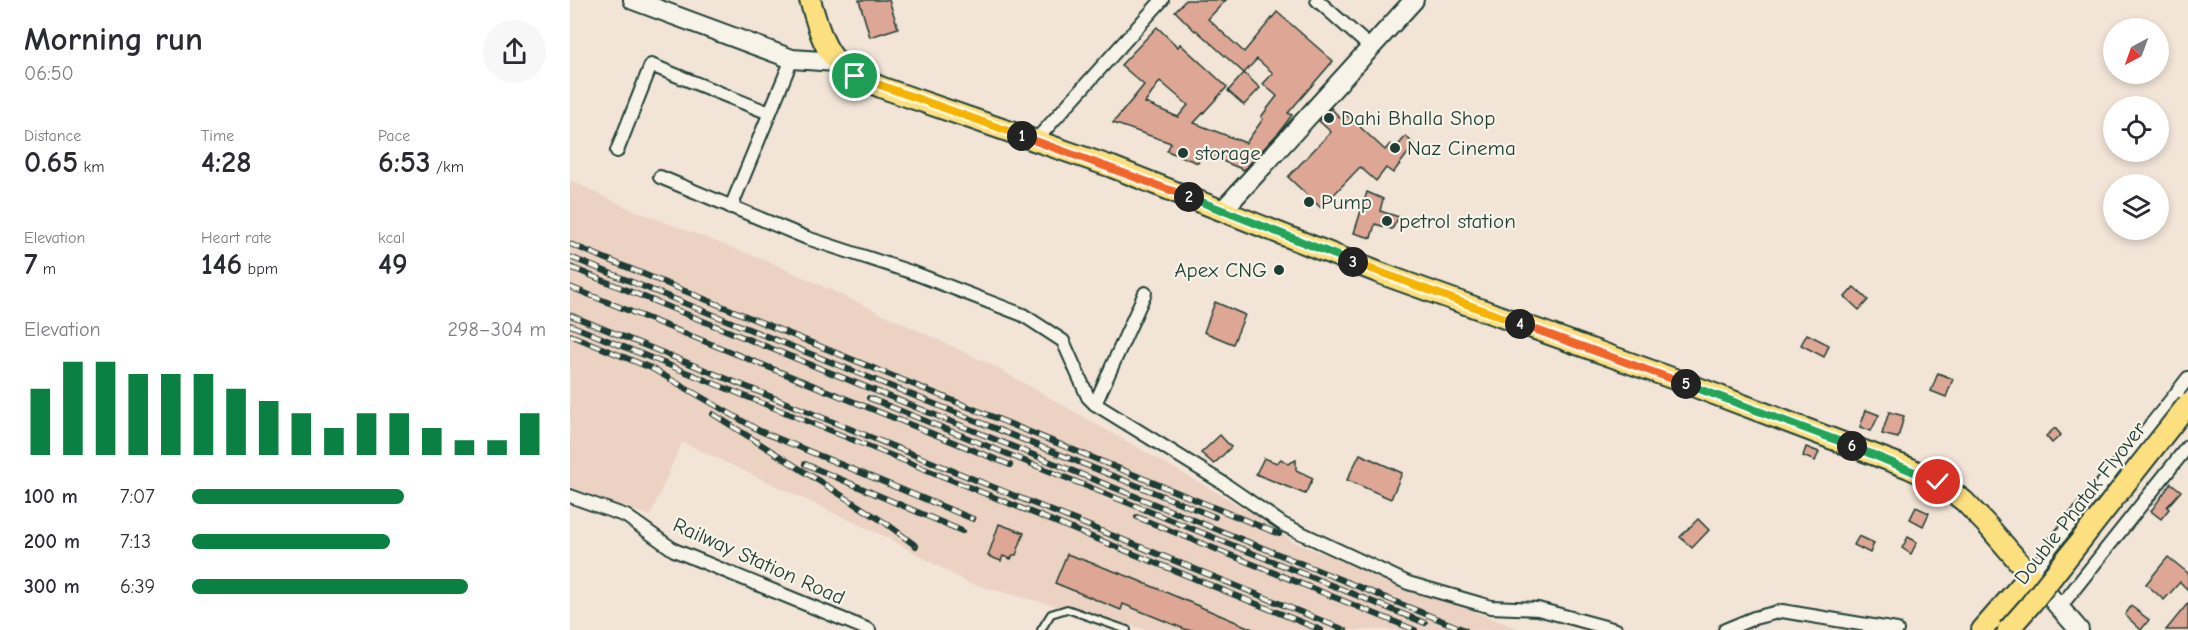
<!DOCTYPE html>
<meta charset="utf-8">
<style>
body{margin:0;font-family:"Comic Neue",sans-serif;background:#f7f7f7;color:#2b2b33;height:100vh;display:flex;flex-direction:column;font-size:22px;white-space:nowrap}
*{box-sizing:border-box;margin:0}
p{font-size:20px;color:#7c7c81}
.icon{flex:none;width:33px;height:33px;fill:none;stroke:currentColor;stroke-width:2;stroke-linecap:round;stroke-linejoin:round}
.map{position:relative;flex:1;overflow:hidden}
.sheet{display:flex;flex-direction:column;background:#fff;width:570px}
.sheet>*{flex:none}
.needle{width:39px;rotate:221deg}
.controls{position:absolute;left:1533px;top:18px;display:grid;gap:12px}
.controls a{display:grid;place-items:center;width:66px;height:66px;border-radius:50%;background:#fff;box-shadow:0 3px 9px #0003;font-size:30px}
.pin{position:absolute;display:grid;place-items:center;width:51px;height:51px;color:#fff;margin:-26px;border:3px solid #fff;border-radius:50%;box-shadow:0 2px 6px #0007}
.km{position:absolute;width:30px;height:30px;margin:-15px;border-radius:50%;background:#222;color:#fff;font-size:16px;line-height:30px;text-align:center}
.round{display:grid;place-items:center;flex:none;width:63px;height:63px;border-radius:32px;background:#f7f7f7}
.overview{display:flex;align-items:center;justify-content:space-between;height:102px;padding:0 24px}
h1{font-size:33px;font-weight:700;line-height:45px}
.stats{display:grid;grid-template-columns:repeat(3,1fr);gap:9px;height:102px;padding:6px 24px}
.stats div{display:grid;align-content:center}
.stats b{font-size:30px;font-weight:700}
.stats small{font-size:16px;font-weight:400}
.stats p{font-size:16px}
.chart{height:168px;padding:12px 24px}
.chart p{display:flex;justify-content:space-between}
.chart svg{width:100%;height:108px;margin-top:6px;stroke:#0b8043;stroke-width:6}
ul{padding:0 24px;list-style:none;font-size:20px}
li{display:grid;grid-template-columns:96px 72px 1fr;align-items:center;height:45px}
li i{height:15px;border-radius:8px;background:#0b8043}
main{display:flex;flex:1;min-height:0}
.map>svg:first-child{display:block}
.built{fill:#ecd2c3}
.building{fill:#dea795;stroke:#1f3d34;stroke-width:1.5;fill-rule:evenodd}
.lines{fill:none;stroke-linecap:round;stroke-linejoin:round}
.lane-casing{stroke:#1f3d34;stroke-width:10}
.street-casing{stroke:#1f3d34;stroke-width:16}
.secondary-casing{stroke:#1f3d34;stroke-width:22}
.primary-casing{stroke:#1f3d34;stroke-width:24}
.lane{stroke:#f7f3e8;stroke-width:6}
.street{stroke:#f7f3e8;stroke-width:12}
.secondary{stroke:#f7f3e8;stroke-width:18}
.primary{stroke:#fce080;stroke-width:20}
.rail-casing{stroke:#1f3d34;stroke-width:6}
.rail{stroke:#f7f3e8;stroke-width:4;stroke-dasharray:11;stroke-linecap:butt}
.primary-bridge-casing{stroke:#1f3d34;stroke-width:24;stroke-linecap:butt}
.primary-bridge{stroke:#fce080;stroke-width:20}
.split-1-casing{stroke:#fff;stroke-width:12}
.split-2-casing{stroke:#fff;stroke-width:12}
.split-3-casing{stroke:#fff;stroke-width:12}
.split-4-casing{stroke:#fff;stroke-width:12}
.split-5-casing{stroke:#fff;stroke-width:12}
.split-6-casing{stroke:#fff;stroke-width:12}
.split-7-casing{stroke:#fff;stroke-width:12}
.split-1{stroke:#f5b400;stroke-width:8}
.split-2{stroke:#f0652b;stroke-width:8}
.split-3{stroke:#22a559;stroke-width:8}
.split-4{stroke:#f5b400;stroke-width:8}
.split-5{stroke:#f0652b;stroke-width:8}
.split-6{stroke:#22a559;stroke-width:8}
.split-7{stroke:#22a559;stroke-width:8}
.poi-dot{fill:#1f3d34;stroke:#f7f3e8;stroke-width:2}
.labels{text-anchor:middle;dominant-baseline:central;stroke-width:4.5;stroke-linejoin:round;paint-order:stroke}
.poi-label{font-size:21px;fill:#1f3d34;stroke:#f7f3e8;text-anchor:start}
.street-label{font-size:21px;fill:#1f3d34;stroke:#f7f3e8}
</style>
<main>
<section class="sheet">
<div class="overview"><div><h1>Morning run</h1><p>06:50</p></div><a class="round"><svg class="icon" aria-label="share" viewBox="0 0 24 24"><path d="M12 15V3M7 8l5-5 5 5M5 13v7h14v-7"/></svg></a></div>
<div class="stats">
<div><p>Distance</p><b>0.65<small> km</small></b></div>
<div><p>Time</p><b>4:28</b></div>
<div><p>Pace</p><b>6:53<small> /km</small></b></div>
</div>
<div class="stats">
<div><p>Elevation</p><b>7<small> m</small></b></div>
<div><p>Heart rate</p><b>146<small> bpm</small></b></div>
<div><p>kcal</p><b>49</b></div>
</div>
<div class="chart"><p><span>Elevation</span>298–304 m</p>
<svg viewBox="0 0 160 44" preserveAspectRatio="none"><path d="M5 44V17M15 44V6M25 44V6M35 44V11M45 44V11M55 44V11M65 44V17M75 44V22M85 44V27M95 44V33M105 44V27M115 44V27M125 44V33M135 44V38M145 44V38M155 44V27"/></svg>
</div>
<ul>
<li><b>100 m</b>7:07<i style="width:60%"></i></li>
<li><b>200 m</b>7:13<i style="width:56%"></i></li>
<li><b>300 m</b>6:39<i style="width:78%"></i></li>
</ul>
</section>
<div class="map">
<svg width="1618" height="630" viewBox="0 0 1618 630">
<rect width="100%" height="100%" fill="#f2e4d7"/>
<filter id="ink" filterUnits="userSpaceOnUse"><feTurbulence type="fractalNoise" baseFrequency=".0167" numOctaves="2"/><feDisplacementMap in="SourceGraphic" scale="12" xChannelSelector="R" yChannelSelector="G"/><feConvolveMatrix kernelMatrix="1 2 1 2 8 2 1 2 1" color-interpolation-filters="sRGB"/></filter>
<g filter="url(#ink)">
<path class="built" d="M0 180 58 208 207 265 422 365 685 514 723 542 952 630H578L398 583 322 540 112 442 80 516 0 487Z"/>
<g class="building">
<path d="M289 0H319L328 28 300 37Z"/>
<path d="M616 0H656L638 19 674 52 707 12 763 61 718 113 722 115 710 131 674 170 631 152 628 163 597 151 601 143 543 123 574 85 551 65 587 27 608 47 610 44 657 87 624 123 676 143 693 119 691 117 707 96 693 84 703 73 687 59 674 73 626 30 625 31 605 11ZM590 81 618 105 608 117 575 103Z"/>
<path d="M674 73 690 88 674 105 658 91Z"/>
<path d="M761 108 772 120 777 115 815 150 820 144 825 149 836 136 844 145 823 173 816 168 806 181 790 167 751 208 718 177 761 132 749 121Z"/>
<path d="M797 192 813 199 810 211 829 217 822 229 805 224 801 238 784 233Z"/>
<path d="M1284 287 1298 300 1289 310 1275 297Z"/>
<path d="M645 302 675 315 663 344 634 332Z"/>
<path d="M1237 334 1259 345 1254 357 1231 345Z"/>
<path d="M1368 373 1383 379 1376 397 1361 391Z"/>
<path d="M1296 410 1309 415 1301 431 1290 427Z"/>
<path d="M1319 412 1334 416 1328 438 1312 434Z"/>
<path d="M1485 428 1491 435 1482 443 1476 436Z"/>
<path d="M650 435 661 447 644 464 631 453Z"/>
<path d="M1236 447 1249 452 1245 461 1233 456Z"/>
<path d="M790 454 832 473 821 499 777 480Z"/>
<path d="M694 458 707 463 711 459 718 464 726 460V470L743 478 735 494 686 474Z"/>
<path d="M1601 483 1611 491 1597 507 1599 509 1591 519 1581 511Z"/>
<path d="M1346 507 1359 513 1353 526 1340 519Z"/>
<path d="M1128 519 1139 530 1122 548 1110 537Z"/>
<path d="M429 524 454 533 446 555H443L441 559 433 556 431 561 418 556Z"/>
<path d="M1289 536 1304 543 1300 553 1284 545Z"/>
<path d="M1338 537 1347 542 1341 554 1332 548Z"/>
<path d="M497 554 560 577 685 630H617L553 604 551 610 485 583Z"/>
<path d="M1598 557 1618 573V590L1610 582 1594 600 1576 584Z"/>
<path d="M1618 603V630H1596Z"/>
<path d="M1561 606 1579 620 1571 630 1555 615Z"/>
</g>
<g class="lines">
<defs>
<path id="lane" d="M471 630 481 614 497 609 557 630"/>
<g id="street">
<path d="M747 0 800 47"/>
<path d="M465 141 592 0"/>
<path d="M47 151 81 65 199 113"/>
<path d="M90 177 237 238 344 273 453 315 493 341 518 397 525 404 653 483 714 525 838 583 921 607 968 609 1046 630"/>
<path d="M161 207 222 59"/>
<path d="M525 404 575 293"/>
<path d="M0 496 56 516 104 550 299 630"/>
<path d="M1460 575C1511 507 1567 445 1618 378"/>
<path d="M1490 607 1618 446"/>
<path d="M1155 630 1184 618 1212 611 1327 630"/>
</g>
<g id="secondary">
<path d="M63 0 222 59 266 62"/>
<path d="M653 210 844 0"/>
<path d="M1463 577 1509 630"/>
</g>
<path id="primary" d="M240 0C256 54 259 66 313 88L542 167 815 275 1110 381 1339 468 1368 482 1394 501 1418 526 1460 575 1412 630"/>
</defs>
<use href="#lane" class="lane-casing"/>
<use href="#street" class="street-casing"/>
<use href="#secondary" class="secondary-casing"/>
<use href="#primary" class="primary-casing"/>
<use href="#lane" class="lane"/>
<use href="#street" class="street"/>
<use href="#secondary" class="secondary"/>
<use href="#primary" class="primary"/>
<defs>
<g id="rail">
<path d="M0 244 709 534"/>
<path d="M0 257 645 517"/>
<path d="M0 267 895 630"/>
<path d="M0 287 440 465"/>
<path d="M0 315 775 630"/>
<path d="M0 325 751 630"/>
<path d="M0 335 81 368 190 431 403 519"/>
<path d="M299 398 855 623"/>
<path d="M143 414 317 524 346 546"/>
<path d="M235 464 392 531"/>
<path d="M567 517 845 630"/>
</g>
</defs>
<use href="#rail" class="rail-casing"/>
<use href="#rail" class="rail"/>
<defs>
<path id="primary-bridge" d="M1438 630 1460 605 1618 404"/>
</defs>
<use href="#primary-bridge" class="primary-bridge-casing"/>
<use href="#primary-bridge" class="primary-bridge"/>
</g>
</g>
<g class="lines" filter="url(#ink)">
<defs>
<path id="split-1" d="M285 76 452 136"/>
<path id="split-2" d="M452 136 619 197"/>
<path id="split-3" d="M619 197 783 262"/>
<path id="split-4" d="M783 262 950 324"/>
<path id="split-5" d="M950 324 1116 384"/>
<path id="split-6" d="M1116 384 1282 446"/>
<path id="split-7" d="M1282 446 1368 482"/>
</defs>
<use href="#split-1" class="split-1-casing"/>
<use href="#split-2" class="split-2-casing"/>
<use href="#split-3" class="split-3-casing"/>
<use href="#split-4" class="split-4-casing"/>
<use href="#split-5" class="split-5-casing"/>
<use href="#split-6" class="split-6-casing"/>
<use href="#split-7" class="split-7-casing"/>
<use href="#split-1" class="split-1"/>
<use href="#split-2" class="split-2"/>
<use href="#split-3" class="split-3"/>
<use href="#split-4" class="split-4"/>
<use href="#split-5" class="split-5"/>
<use href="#split-6" class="split-6"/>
<use href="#split-7" class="split-7"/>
</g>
<g class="poi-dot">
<circle cx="759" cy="118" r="6"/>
<circle cx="825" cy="148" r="6"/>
<circle cx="613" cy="153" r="6"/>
<circle cx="739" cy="202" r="6"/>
<circle cx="817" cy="221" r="6"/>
<circle cx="709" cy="270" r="6"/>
</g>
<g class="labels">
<g class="poi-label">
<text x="771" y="118">Dahi Bhalla Shop</text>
<text x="837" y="148">Naz Cinema</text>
<text x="625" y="153">storage</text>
<text x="751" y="202">Pump</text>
<text x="829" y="221">petrol station</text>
<text x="697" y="270" text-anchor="end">Apex CNG</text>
</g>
<g class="street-label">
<text transform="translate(1510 503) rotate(-52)">Double Phatak Flyover</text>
<text transform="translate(189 561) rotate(24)">Railway Station Road</text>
</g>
</g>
</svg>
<div class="controls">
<a><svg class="needle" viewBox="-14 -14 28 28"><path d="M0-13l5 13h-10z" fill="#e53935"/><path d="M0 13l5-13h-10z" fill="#7c7c81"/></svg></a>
<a><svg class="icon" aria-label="locate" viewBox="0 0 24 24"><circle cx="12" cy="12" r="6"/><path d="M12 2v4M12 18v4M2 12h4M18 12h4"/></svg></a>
<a><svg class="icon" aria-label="layers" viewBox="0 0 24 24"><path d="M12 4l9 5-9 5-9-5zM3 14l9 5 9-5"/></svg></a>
</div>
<div class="pin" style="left:285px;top:76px;background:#1e9e55"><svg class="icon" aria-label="arrive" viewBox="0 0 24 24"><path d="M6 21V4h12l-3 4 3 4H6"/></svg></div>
<div class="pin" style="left:1368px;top:482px;background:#d93025"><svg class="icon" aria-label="check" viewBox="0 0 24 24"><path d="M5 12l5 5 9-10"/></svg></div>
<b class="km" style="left:452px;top:136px">1</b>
<b class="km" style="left:619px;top:197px">2</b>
<b class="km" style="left:783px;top:262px">3</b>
<b class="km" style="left:950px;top:324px">4</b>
<b class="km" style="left:1116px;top:384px">5</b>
<b class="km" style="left:1282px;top:446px">6</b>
</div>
</main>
